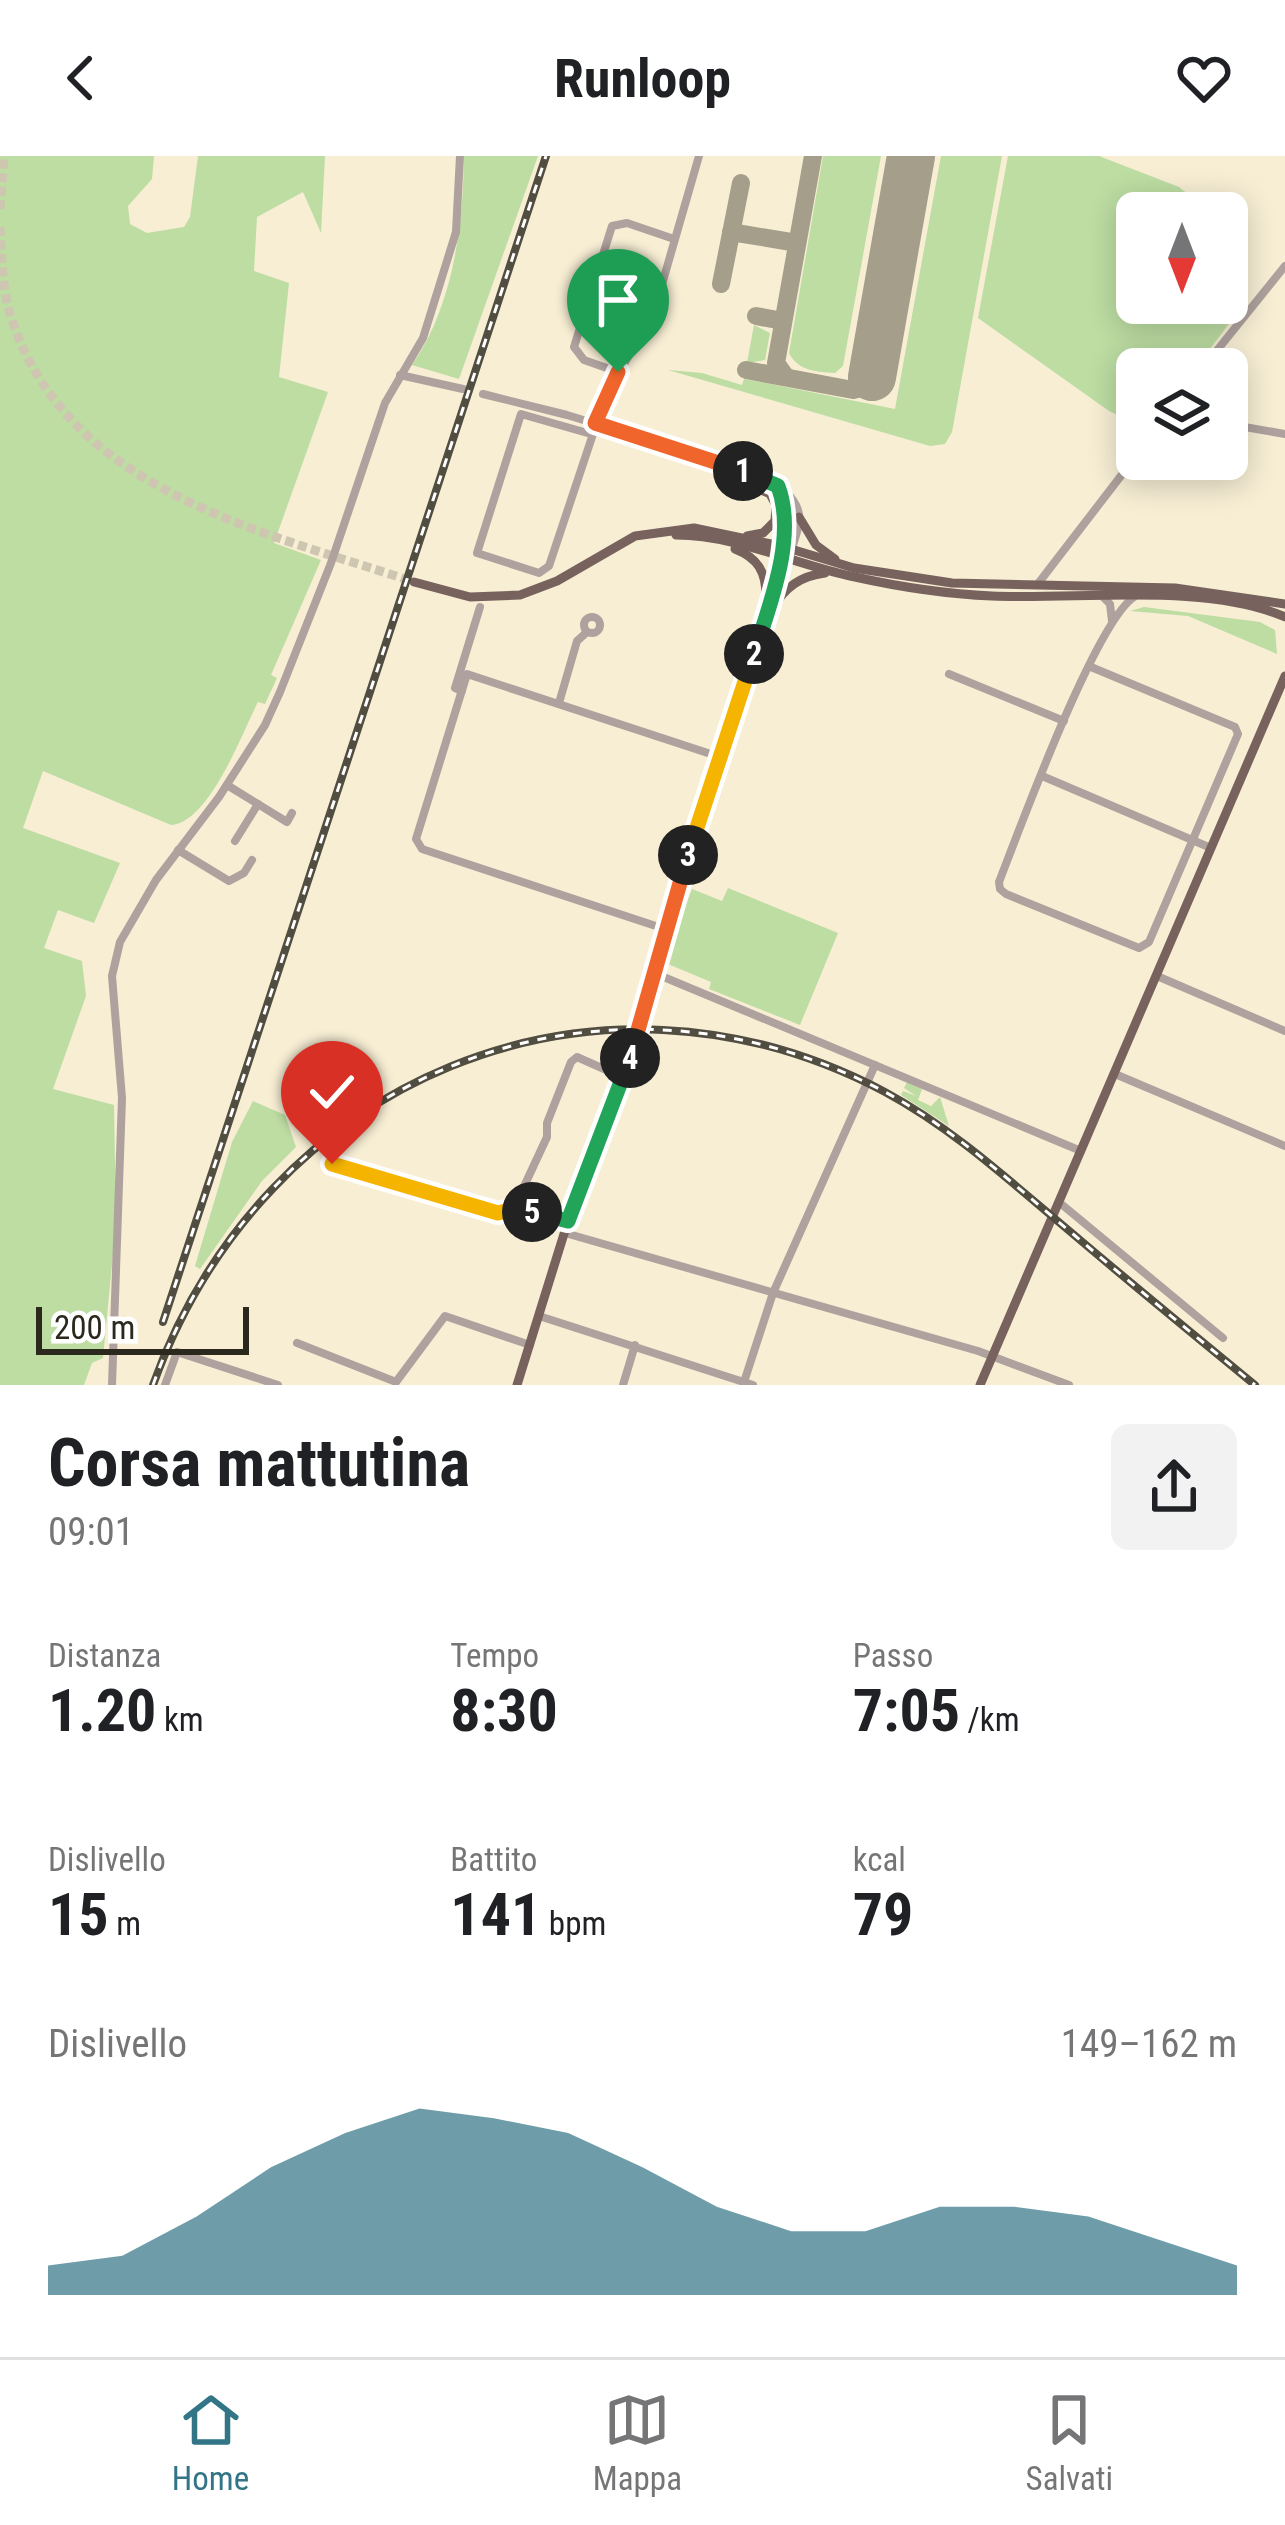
<!DOCTYPE html>
<html lang="it">
<meta charset="utf-8">
<style>
body{margin:0;font-family:"Roboto Condensed",sans-serif;background:#f2f2f2;color:#202124;height:100vh;display:flex;flex-direction:column;font-size:45px;white-space:nowrap}
*{box-sizing:border-box;margin:0}
p{font-size:39px;color:#757577}
.icon{flex:none;width:66px;height:66px;fill:none;stroke:currentColor;stroke-width:2;stroke-linecap:round;stroke-linejoin:round}
.map{position:relative;height:1229px;overflow:hidden}
.drawer{display:flex;flex-direction:column;background:#fff;flex:1}
.drawer>*{flex:none}
.needle{width:78px;rotate:180deg}
.buttons{position:absolute;left:1116px;top:36px;display:grid;gap:24px}
.buttons a{display:grid;place-items:center;width:132px;height:132px;border-radius:18px;background:#fff;box-shadow:0 6px 30px #0003;font-size:60px}
.scale{position:absolute;left:36px;bottom:30px;width:213px;box-sizing:border-box;padding-left:12px;border:6px solid #2b281e;border-top:0;font-size:33px;line-height:42px;white-space:nowrap;color:#2b281e;-webkit-text-stroke:9px #fff;paint-order:stroke}
.pin{position:absolute;display:grid;place-items:center;width:102px;height:102px;color:#fff;margin:-123px -51px;border-radius:50% 50% 50% 0;rotate:-45deg;box-shadow:0 0 12px #0007}
.pin .icon{rotate:45deg}
.km{position:absolute;width:60px;height:60px;margin:-30px;border-radius:50%;background:#222;color:#fff;font-size:33px;line-height:60px;text-align:center}
.round{display:grid;place-items:center;flex:none;width:126px;height:126px;border-radius:18px;background:#f2f2f2}
.headline{display:flex;align-items:center;justify-content:space-between;height:204px;padding:0 48px}
h1{font-size:66px;font-weight:700;line-height:90px}
.figures{display:grid;grid-template-columns:repeat(3,1fr);gap:18px;height:204px;padding:12px 48px}
.figures div{display:grid;align-content:center}
.figures b{font-size:60px;font-weight:700}
.figures small{font-size:33px;font-weight:400}
.figures p{font-size:33px}
.chart{height:336px;padding:24px 48px}
.chart p{display:flex;justify-content:space-between}
.chart svg{width:100%;height:216px;margin-top:12px;fill:#327586;opacity:.7}
header{display:flex;justify-content:space-between;align-items:center;height:156px;padding:0 48px;background:#fff;font-size:54px;font-weight:700}
.menu{display:flex;justify-content:space-around;align-items:center;height:168px;border-top:3px solid #e0e0e0;background:#fff;font-size:33px;color:#757577}
.menu a{display:grid;justify-items:center;gap:6px}
.menu .active{color:#327586}
.map>svg:first-child{display:block}
.green{fill:#bddda3}
.lines{fill:none;stroke-linecap:round;stroke-linejoin:round}
.taxiway{stroke:#a49e8a;stroke-width:18}
.runway{stroke:#a49e8a;stroke-width:48}
.major-tunnel{stroke:#cec6b0;stroke-width:9;stroke-dasharray:9 4.5;stroke-linecap:butt}
.minor{stroke:#aea19e;stroke-width:8}
.major{stroke:#78625d;stroke-width:9}
.rail-casing{stroke:#514d40;stroke-width:8}
.rail{stroke:#fff;stroke-width:3;stroke-dasharray:9;stroke-linecap:butt}
.split-1-casing{stroke:#fff;stroke-width:24}
.split-2-casing{stroke:#fff;stroke-width:24}
.split-3-casing{stroke:#fff;stroke-width:24}
.split-4-casing{stroke:#fff;stroke-width:24}
.split-5-casing{stroke:#fff;stroke-width:24}
.split-6-casing{stroke:#fff;stroke-width:24}
.split-1{stroke:#f0652b;stroke-width:15}
.split-2{stroke:#22a559;stroke-width:15}
.split-3{stroke:#f5b400;stroke-width:15}
.split-4{stroke:#f0652b;stroke-width:15}
.split-5{stroke:#22a559;stroke-width:15}
.split-6{stroke:#f5b400;stroke-width:15}
</style>
<header><svg class="icon" aria-label="back" viewBox="0 0 24 24"><path d="M15 5l-7 7 7 7"/></svg>Runloop<svg class="icon" aria-label="heart" viewBox="0 0 24 24"><path d="M12 20l-8-8c-3-5 5-10 8-4 3-6 11-1 8 4z"/></svg></header>
<div class="map">
<svg width="1285" height="1229" viewBox="0 0 1285 1229">
<rect width="100%" height="100%" fill="#f7eed4"/>
<g class="green">
<path d="M0 0H154L152 23 128 50 130 68 147 77 184 71 190 61 198 0H325L321 77 303 36 257 61 254 115 289 127 279 221 328 236 274 387 321 404 271 519 277 522 265 548 258 546C242 577 209 667 171 669L43 615 23 672 120 707 94 767 58 754 44 792 82 805 86 840 53 933 114 949 116 1067 103 1202 92 1207 84 1229H0Z"/>
<path d="M464 0H538L459 223 412 209C453 150 463 71 464 0Z"/>
<path d="M823 0H881L843 210 835 217C817 216 798 215 789 197Z"/>
<path d="M941 0H1002L952 276 945 288 930 290 668 214 702 217 742 229 744 223 761 226 895 253Z"/>
<path d="M1008 0H1099L1179 31 1199 47 1193 57H1137V147L1227 146 1240 153 1195 213H1137V268L1109 255 978 162Z"/>
<path d="M754 169 770 177 765 204 747 207Z"/>
<path d="M1144 451 1260 466 1275 474 1277 498 1188 460 1130 455Z"/>
<path d="M728 732 838 777 800 869 709 833 711 826 663 806 692 733 722 745Z"/>
<path d="M907 926 922 933 918 944 931 950 940 941 949 970 901 939 903 935 916 940 904 932Z"/>
<path d="M253 945 285 959 296 991 262 1025 200 1113 195 1110 232 986Z"/>
</g>
<g class="lines">
<g class="taxiway">
<path d="M731 76 797 87"/>
<path d="M721 128 741 27"/>
<path d="M756 160 783 165"/>
<path d="M746 214 853 234 865 231 872 221"/>
<path d="M786 221 776 207 813 0"/>
</g>
<path class="runway" d="M872 221 911 0"/>
<g class="major-tunnel">
<path d="M0 53 4 0"/>
<path d="M0 71C2 105 2 138 14 170 74 337 265 376 414 426"/>
</g>
<g class="minor">
<path d="M1202 213 1285 110"/>
<path d="M618 216 584 204 574 191 612 70 627 67 674 83"/>
<path d="M400 219 463 233"/>
<path d="M483 238 567 259 655 286"/>
<path d="M1227 268 1285 278"/>
<path d="M591 278 521 258 477 397 539 417 549 410 606 239 654 156 699 0"/>
<path d="M686 297C718 307 786 317 798 354 802 366 795 381 792 393"/>
<path d="M779 332 786 358 781 390"/>
<path d="M1037 429 1137 299"/>
<path d="M1103 441 1110 448 1112 465"/>
<circle cx="592" cy="469" r="8"/>
<path d="M1091 511 1235 571 1238 578 1149 786 1139 792 1006 738 1000 733 999 726C1020 672 1095 467 1134 441"/>
<path d="M949 518 1064 565"/>
<path d="M462 535 455 532 480 451"/>
<path d="M559 547 577 485 587 476"/>
<path d="M1042 620 1211 692"/>
<path d="M227 629 287 666 292 657"/>
<path d="M235 685 258 648"/>
<path d="M178 694 229 725 244 717 252 704"/>
<path d="M665 773 422 693 416 683 467 518 720 601"/>
<path d="M654 817 1081 995"/>
<path d="M1157 820 1285 875"/>
<path d="M1115 918 1285 990"/>
<path d="M331 1008 498 1057 518 1052 568 1065"/>
<path d="M1060 1047 1223 1182"/>
<path d="M514 1052 547 981V967L571 906 577 901 622 921"/>
<path d="M565 1077 978 1195 1069 1229"/>
<path d="M539 1160 753 1229"/>
<path d="M297 1187 396 1226 445 1160 530 1189"/>
<path d="M744 1226 773 1137 875 909"/>
<path d="M112 1229 122 942 112 820 120 786 156 724 219 641 265 569 280 536 331 407 385 247 423 182 456 76 460 0"/>
<path d="M165 1229 177 1196 278 1229"/>
<path d="M623 1229 635 1189"/>
</g>
<g class="major">
<path d="M651 285 770 338 776 349 775 365 763 377 747 380"/>
<path d="M799 361 816 389 835 403"/>
<path d="M676 379C737 379 795 409 855 421 900 431 946 438 992 440 1078 444 1206 426 1285 461"/>
<path d="M735 393C758 402 766 416 766 440"/>
<path d="M414 426 470 441 520 439 557 425 635 380 694 372 781 390 854 412 952 427 1175 432 1285 448"/>
<path d="M775 440 790 399"/>
<path d="M772 452C786 431 800 420 825 417"/>
<path d="M517 1229 568 1065 632 895 670 752 766 461 781 390"/>
<path d="M980 1229 1285 520"/>
</g>
<defs>
<g id="rail">
<path d="M163 1166 546 0"/>
<path d="M153 1229C262 924 594 782 885 936 954 973 1013 1028 1073 1078 1133 1129 1194 1179 1255 1229"/>
</g>
</defs>
<use href="#rail" class="rail-casing"/>
<use href="#rail" class="rail"/>
</g>
<g class="lines">
<defs>
<path id="split-1" d="M618 216 595 267 743 315"/>
<path id="split-2" d="M743 315 778 330C797 381 770 448 754 498"/>
<path id="split-3" d="M688 699 754 498"/>
<path id="split-4" d="M630 902 688 699"/>
<path id="split-5" d="M532 1056 568 1065 630 902"/>
<path id="split-6" d="M332 1008 498 1057 518 1052 532 1056"/>
</defs>
<use href="#split-1" class="split-1-casing"/>
<use href="#split-2" class="split-2-casing"/>
<use href="#split-3" class="split-3-casing"/>
<use href="#split-4" class="split-4-casing"/>
<use href="#split-5" class="split-5-casing"/>
<use href="#split-6" class="split-6-casing"/>
<use href="#split-1" class="split-1"/>
<use href="#split-2" class="split-2"/>
<use href="#split-3" class="split-3"/>
<use href="#split-4" class="split-4"/>
<use href="#split-5" class="split-5"/>
<use href="#split-6" class="split-6"/>
</g>
</svg>
<div class="buttons">
<a><svg class="needle" viewBox="-14 -14 28 28"><path d="M0-13l5 13h-10z" fill="#e53935"/><path d="M0 13l5-13h-10z" fill="#757577"/></svg></a>
<a><svg class="icon" aria-label="layers" viewBox="0 0 24 24"><path d="M12 4l9 5-9 5-9-5zM3 14l9 5 9-5"/></svg></a>
</div>
<div class="scale">200 m</div>
<div class="pin" style="left:618px;top:216px;background:#1e9e55"><svg class="icon" aria-label="arrive" viewBox="0 0 24 24"><path d="M6 21V4h12l-3 4 3 4H6"/></svg></div>
<div class="pin" style="left:332px;top:1008px;background:#d93025"><svg class="icon" aria-label="check" viewBox="0 0 24 24"><path d="M5 12l5 5 9-10"/></svg></div>
<b class="km" style="left:743px;top:315px">1</b>
<b class="km" style="left:754px;top:498px">2</b>
<b class="km" style="left:688px;top:699px">3</b>
<b class="km" style="left:630px;top:902px">4</b>
<b class="km" style="left:532px;top:1056px">5</b>
</div>
<section class="drawer">
<div class="headline"><div><h1>Corsa mattutina</h1><p>09:01</p></div><a class="round"><svg class="icon" aria-label="share" viewBox="0 0 24 24"><path d="M12 15V3M7 8l5-5 5 5M5 13v7h14v-7"/></svg></a></div>
<div class="figures">
<div><p>Distanza</p><b>1.20<small> km</small></b></div>
<div><p>Tempo</p><b>8:30</b></div>
<div><p>Passo</p><b>7:05<small> /km</small></b></div>
</div>
<div class="figures">
<div><p>Dislivello</p><b>15<small> m</small></b></div>
<div><p>Battito</p><b>141<small> bpm</small></b></div>
<div><p>kcal</p><b>79</b></div>
</div>
<div class="chart"><p><span>Dislivello</span>149–162 m</p>
<svg viewBox="0 0 160 44" preserveAspectRatio="none"><path d="M0 44V38L10 36L20 28L30 18L40 11L50 6L60 8L70 11L80 18L90 26L100 31L110 31L120 26L130 26L140 28L150 33L160 38V44z"/></svg>
</div>
</section>
<nav class="menu">
<a class="active"><svg class="icon" aria-label="home" viewBox="0 0 24 24"><path d="M3 11l9-7 9 7M6 9v11h12V9"/></svg>Home</a>
<a><svg class="icon" aria-label="map" viewBox="0 0 24 24"><path d="M3 6l6-2 6 2 6-2v14l-6 2-6-2-6 2zM9 4v14M15 6v14"/></svg>Mappa</a>
<a><svg class="icon" aria-label="saved" viewBox="0 0 24 24"><path d="M7 4h10v16l-5-4-5 4z"/></svg>Salvati</a>
</nav>
